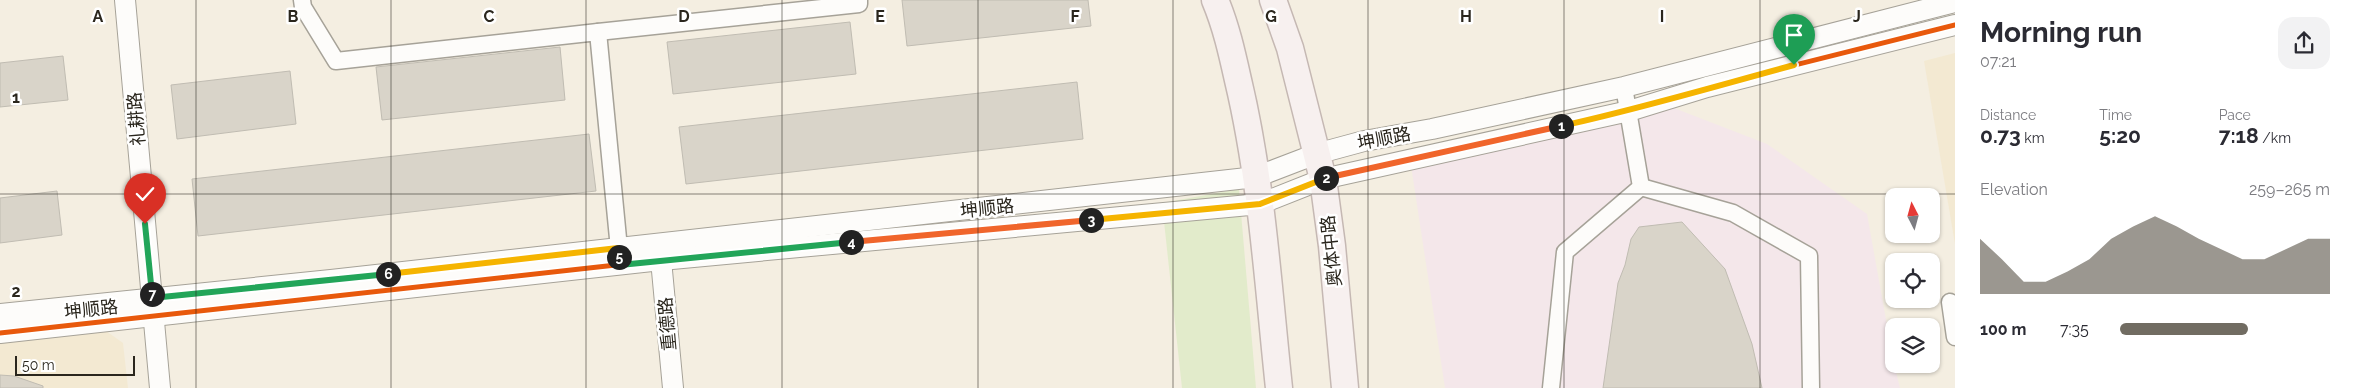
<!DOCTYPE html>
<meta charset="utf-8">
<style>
body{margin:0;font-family:Raleway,"Noto Sans SC",sans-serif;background:#f2f2f3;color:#2b2b33;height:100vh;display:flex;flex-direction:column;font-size:19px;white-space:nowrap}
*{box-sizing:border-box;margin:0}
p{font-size:16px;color:#7c7c81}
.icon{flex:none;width:28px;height:28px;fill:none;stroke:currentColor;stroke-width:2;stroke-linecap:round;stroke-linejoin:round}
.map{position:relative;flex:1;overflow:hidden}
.sheet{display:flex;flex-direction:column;background:#fff;width:400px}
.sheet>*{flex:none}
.needle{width:32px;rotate:354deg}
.controls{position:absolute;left:1885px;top:188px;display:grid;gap:10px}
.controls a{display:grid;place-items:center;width:55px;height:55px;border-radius:10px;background:#fff;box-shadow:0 1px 4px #0004;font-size:25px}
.scale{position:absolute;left:15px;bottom:12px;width:120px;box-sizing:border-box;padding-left:5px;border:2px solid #2a261d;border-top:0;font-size:14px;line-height:18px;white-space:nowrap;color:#2a261d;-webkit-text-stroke:4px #fff;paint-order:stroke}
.pin{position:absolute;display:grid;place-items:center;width:42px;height:42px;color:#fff;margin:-51px -21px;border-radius:50% 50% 50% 0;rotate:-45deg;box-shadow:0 0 5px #0007}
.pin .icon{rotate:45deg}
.km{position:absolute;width:25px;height:25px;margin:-12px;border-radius:50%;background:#222;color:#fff;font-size:14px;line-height:25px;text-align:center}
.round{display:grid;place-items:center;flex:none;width:52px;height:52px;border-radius:15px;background:#f2f2f3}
.head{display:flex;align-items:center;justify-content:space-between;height:85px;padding:0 25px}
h1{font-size:28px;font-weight:700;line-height:38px}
.figures{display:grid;grid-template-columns:repeat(3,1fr);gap:8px;height:85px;padding:5px 25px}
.figures div{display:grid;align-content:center}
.figures b{font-size:21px;font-weight:700}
.figures small{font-size:14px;font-weight:400}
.figures p{font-size:14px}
.chart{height:140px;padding:10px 25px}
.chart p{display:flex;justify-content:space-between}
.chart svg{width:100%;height:90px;margin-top:5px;fill:#716c62;opacity:.7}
ul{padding:0 25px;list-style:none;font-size:16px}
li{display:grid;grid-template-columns:80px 60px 1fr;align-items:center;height:38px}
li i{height:12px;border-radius:6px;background:#716c62}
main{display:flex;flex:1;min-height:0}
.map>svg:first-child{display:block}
.built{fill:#f3e9d2}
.medical{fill:#f4e7ea}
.green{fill:#e2ebcb}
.building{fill:#d9d4c9;stroke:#c0bcb2}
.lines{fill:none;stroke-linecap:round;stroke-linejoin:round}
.minor-casing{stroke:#a6a298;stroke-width:19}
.tertiary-casing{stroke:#a6a298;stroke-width:22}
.primary-casing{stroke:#c5b8b3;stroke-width:29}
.minor{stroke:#fdfcfa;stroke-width:16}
.tertiary{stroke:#fdfcfa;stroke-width:20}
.primary{stroke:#f7f0ef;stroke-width:26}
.cycleway-casing{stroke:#fff;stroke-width:8}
.cycleway{stroke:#e8590c;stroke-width:5}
.split-1-casing{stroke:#fff;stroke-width:10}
.split-2-casing{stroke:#fff;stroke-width:10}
.split-3-casing{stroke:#fff;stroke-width:10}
.split-4-casing{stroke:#fff;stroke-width:10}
.split-5-casing{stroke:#fff;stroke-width:10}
.split-6-casing{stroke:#fff;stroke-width:10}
.split-7-casing{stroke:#fff;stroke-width:10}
.split-8-casing{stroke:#fff;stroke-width:10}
.split-1{stroke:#f5b400;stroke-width:6}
.split-2{stroke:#f0652b;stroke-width:6}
.split-3{stroke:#f5b400;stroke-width:6}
.split-4{stroke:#f0652b;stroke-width:6}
.split-5{stroke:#22a559;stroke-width:6}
.split-6{stroke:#f5b400;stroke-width:6}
.split-7{stroke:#22a559;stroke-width:6}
.split-8{stroke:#22a559;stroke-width:6}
.grid{fill:none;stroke:#2a261d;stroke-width:1;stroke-opacity:0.55}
.labels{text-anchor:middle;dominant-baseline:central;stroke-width:5;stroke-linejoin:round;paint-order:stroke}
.street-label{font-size:18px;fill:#2a261d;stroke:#fff}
.grid-label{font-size:16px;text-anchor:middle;font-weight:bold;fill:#2a261d;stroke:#fff;stroke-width:5;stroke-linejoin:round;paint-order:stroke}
</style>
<main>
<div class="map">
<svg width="1955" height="388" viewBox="0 0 1955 388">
<rect width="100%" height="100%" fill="#f4eee1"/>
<g class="built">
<path d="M1955 53V244L1924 61Z"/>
<path d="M106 331 123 343 128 388H0V343Z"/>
</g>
<path class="medical" d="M1648 98 1767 144 1867 214 1894 364 1900 388H1445L1410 159Z"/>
<path class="green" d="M1239 189 1256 388H1182L1162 203Z"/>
<g class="building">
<path d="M902 0H1088L1091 26 907 46Z"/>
<path d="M850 22 856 74 673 94 667 42Z"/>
<path d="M560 47 565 100 382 120 376 67Z"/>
<path d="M63 56 68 100 0 107V63Z"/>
<path d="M290 71 296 124 177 139 171 85Z"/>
<path d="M1077 82 1083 139 686 184 679 127Z"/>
<path d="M589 134 596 191 198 236 192 179Z"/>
<path d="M57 191 62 235 0 243V198Z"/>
<path d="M1682 222 1725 269 1752 344 1762 388H1603L1618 283 1625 265 1631 239 1639 227Z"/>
<path d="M0 375 14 376 43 386V388H0Z"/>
</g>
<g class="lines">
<defs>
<g id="minor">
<path d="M302 0 303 7 336 61 598 32 620 259"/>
<path d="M598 32 859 4V0"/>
<path d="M1641 187 1733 213 1809 256 1811 388"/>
<path d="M1950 302 1955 337"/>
<path d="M1551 388 1565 252 1641 187 1624 87"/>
</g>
<g id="tertiary">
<path d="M125 0 160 388"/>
<path d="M661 260 673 388"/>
<path d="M0 314 331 280 1256 177 1316 154 1364 141 1432 129 1624 87 1955 2"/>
<path d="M0 333 661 260 1260 204 1323 179 1629 111 1707 87 1955 25"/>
</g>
<g id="primary">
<path d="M1215 0C1226 26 1232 53 1238 80 1262 181 1268 285 1279 388"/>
<path d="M1273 0 1290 48 1323 179 1332 246 1345 388"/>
</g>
</defs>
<use href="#minor" class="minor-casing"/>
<use href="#tertiary" class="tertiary-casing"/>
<use href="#primary" class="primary-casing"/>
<use href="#minor" class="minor"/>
<use href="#tertiary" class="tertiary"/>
<use href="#primary" class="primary"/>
<defs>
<path id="cycleway" d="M0 333 661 260 1260 204 1323 179 1629 111 1707 87 1955 25"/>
</defs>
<use href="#cycleway" class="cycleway-casing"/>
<use href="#cycleway" class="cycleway"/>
</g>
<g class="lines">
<defs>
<path id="split-1" d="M1561 126C1639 109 1716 86 1794 65"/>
<path id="split-2" d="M1326 178 1561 126"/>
<path id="split-3" d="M1091 220 1260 204 1326 178"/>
<path id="split-4" d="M851 242 1091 220"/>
<path id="split-5" d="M619 257 620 265 851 242"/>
<path id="split-6" d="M388 274 618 248 619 257"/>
<path id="split-7" d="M152 294V298L388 274"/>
<path id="split-8" d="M145 224 152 294"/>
</defs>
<use href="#split-1" class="split-1-casing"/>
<use href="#split-2" class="split-2-casing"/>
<use href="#split-3" class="split-3-casing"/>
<use href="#split-4" class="split-4-casing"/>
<use href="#split-5" class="split-5-casing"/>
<use href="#split-6" class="split-6-casing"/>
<use href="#split-7" class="split-7-casing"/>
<use href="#split-8" class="split-8-casing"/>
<use href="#split-1" class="split-1"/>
<use href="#split-2" class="split-2"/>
<use href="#split-3" class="split-3"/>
<use href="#split-4" class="split-4"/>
<use href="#split-5" class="split-5"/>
<use href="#split-6" class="split-6"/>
<use href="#split-7" class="split-7"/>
<use href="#split-8" class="split-8"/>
</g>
<path class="grid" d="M196 0V388M391 0V388M586 0V388M782 0V388M978 0V388M1173 0V388M1368 0V388M1564 0V388M1760 0V388M0 194H1955"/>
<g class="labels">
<g class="street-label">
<text transform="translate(136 119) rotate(-95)">礼耕路</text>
<text transform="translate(1384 138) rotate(-11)">坤顺路</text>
<text transform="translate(987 208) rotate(-6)">坤顺路</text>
<text transform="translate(1331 251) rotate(-96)">奥体中路</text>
<text transform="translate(91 309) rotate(-6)">坤顺路</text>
<text transform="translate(667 324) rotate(-95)">重德路</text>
</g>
</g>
<g class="grid-label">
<text x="98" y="22">A</text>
<text x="293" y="22">B</text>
<text x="489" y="22">C</text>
<text x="684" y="22">D</text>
<text x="880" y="22">E</text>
<text x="1075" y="22">F</text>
<text x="1271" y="22">G</text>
<text x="1466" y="22">H</text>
<text x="1662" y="22">I</text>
<text x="1857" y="22">J</text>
<text x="16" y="103">1</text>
<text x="16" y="297">2</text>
</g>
</svg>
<div class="controls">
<a><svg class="needle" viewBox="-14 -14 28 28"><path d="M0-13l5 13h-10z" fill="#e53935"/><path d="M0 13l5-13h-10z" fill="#7c7c81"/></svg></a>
<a><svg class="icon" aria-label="locate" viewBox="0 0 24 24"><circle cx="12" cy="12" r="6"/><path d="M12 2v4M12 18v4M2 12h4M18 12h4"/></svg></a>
<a><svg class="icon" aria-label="layers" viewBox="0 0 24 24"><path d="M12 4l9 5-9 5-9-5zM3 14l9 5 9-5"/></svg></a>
</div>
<div class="scale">50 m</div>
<div class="pin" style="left:1794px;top:65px;background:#1e9e55"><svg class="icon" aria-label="arrive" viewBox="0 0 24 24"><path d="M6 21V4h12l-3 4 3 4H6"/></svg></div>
<div class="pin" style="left:145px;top:224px;background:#d93025"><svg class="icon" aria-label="check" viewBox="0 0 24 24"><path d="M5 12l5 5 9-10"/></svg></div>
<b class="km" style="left:1561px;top:126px">1</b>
<b class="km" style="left:1326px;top:178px">2</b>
<b class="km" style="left:1091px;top:220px">3</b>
<b class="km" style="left:851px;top:242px">4</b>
<b class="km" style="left:619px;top:257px">5</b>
<b class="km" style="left:388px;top:274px">6</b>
<b class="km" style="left:152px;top:294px">7</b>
</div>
<section class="sheet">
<div class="head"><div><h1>Morning run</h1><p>07:21</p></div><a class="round"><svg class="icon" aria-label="share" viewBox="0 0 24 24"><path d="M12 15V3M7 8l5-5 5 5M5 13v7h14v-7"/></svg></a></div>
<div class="figures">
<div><p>Distance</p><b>0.73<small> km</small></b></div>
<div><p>Time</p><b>5:20</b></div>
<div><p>Pace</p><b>7:18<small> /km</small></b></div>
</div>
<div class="chart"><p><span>Elevation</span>259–265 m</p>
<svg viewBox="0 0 160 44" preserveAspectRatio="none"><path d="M0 44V17L10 27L20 38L30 38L40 33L50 27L60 17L70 11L80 6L90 11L100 17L110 22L120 27L130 27L140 22L150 17L160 17V44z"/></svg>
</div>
<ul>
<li><b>100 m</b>7:35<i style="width:61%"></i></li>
</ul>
</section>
</main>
